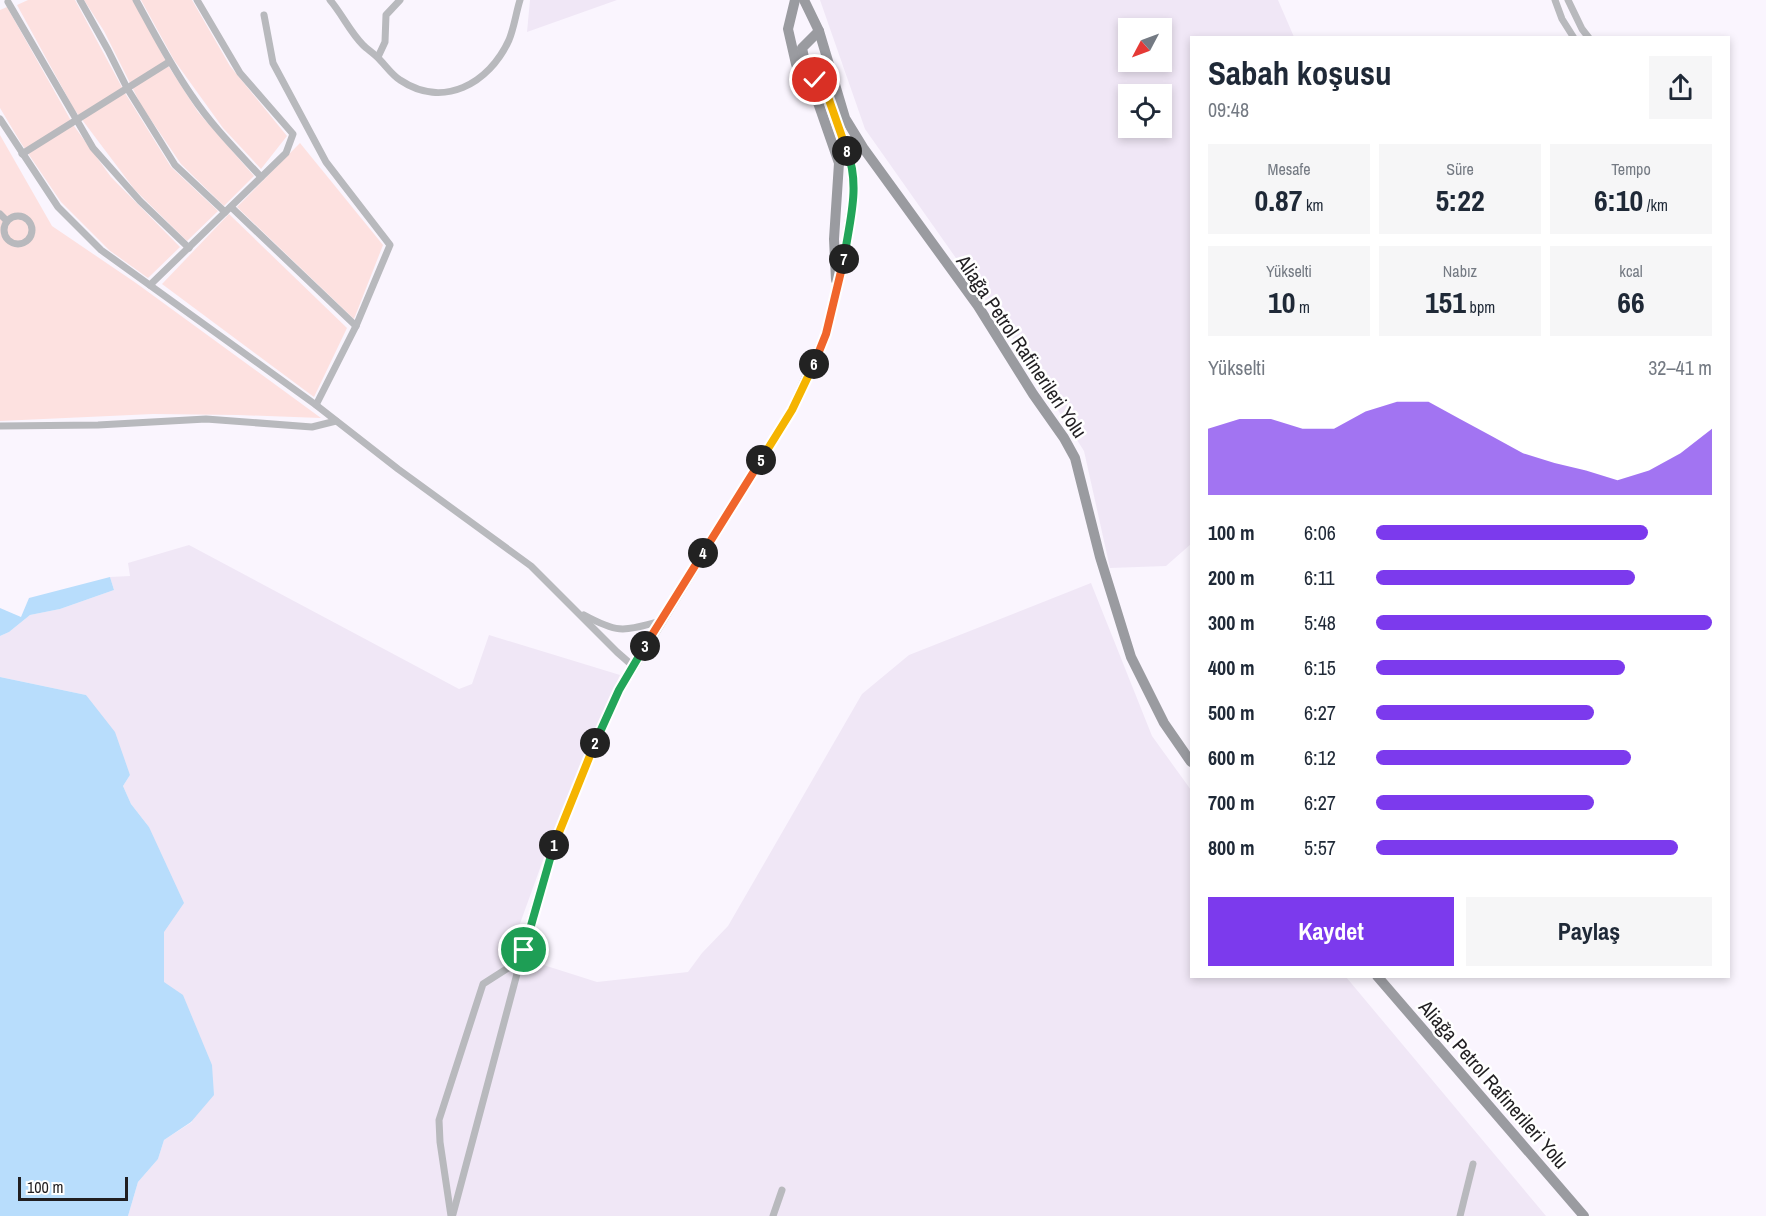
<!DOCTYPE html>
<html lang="tr">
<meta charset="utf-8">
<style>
body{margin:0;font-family:"Archivo Narrow",sans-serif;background:#f6f6f7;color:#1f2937;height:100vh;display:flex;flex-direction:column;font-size:22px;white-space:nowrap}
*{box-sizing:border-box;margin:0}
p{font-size:20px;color:#747a83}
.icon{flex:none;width:33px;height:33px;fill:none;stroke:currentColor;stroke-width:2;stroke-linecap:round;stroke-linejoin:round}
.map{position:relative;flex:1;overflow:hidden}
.sheet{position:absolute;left:1190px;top:36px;width:540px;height:942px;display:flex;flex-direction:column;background:#fff;border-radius:0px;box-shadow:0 3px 9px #0003}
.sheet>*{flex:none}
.needle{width:39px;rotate:229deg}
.tools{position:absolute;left:1118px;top:18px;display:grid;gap:12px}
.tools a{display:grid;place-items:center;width:54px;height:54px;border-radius:0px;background:#fff;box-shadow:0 3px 9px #0003;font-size:30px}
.scale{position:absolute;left:18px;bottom:15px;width:110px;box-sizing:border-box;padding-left:6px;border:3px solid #201e21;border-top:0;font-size:16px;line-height:21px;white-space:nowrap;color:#201e21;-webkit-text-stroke:4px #fff;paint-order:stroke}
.pin{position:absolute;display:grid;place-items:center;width:51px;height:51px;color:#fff;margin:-26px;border:3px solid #fff;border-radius:50%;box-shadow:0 2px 6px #0007}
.km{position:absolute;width:30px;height:30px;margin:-15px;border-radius:50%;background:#222;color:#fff;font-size:16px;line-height:30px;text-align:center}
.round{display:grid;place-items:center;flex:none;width:63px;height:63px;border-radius:0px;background:#f6f6f7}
.summary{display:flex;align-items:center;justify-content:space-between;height:102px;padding:0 18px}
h1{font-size:33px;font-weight:700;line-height:45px}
.metrics{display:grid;grid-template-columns:repeat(3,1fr);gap:9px;height:102px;padding:6px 18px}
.metrics div{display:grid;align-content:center;border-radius:0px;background:#f6f6f7;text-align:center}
.metrics b{font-size:30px;font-weight:700}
.metrics small{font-size:16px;font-weight:400}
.metrics p{font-size:16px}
.chart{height:168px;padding:12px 18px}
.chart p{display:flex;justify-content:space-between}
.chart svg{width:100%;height:108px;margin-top:6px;fill:#7c3aed;opacity:.7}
.primary-button{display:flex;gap:12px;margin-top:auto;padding:12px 18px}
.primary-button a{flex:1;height:69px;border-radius:0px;background:#7c3aed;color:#fff;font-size:24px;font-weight:700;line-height:69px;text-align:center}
.primary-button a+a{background:#f6f6f7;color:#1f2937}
ul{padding:0 18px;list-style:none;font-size:20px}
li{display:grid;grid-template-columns:96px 72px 1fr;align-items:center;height:45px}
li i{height:15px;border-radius:8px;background:#7c3aed}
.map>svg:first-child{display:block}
.built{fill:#f0e7f6;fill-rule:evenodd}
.green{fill:#fde1e0}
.water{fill:#b8ddfc}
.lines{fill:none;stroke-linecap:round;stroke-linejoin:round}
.street{stroke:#b8b9bd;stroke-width:7}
.secondary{stroke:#9a9ba0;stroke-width:10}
.split-1-casing{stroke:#fff;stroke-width:12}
.split-2-casing{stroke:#fff;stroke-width:12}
.split-3-casing{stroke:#fff;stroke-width:12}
.split-4-casing{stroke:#fff;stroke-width:12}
.split-5-casing{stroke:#fff;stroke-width:12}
.split-6-casing{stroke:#fff;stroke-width:12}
.split-7-casing{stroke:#fff;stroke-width:12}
.split-8-casing{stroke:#fff;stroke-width:12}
.split-9-casing{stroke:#fff;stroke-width:12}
.split-1{stroke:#22a559;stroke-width:8}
.split-2{stroke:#f5b400;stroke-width:8}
.split-3{stroke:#22a559;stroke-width:8}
.split-4{stroke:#f0652b;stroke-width:8}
.split-5{stroke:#f0652b;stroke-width:8}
.split-6{stroke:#f5b400;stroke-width:8}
.split-7{stroke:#f0652b;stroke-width:8}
.split-8{stroke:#22a559;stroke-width:8}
.split-9{stroke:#f5b400;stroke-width:8}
.labels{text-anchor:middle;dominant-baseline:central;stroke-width:5;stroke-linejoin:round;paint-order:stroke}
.street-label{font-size:20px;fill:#201e21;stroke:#fff}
</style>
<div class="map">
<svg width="1766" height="1216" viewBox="0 0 1766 1216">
<rect width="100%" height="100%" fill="#faf5fe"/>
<g class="built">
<path d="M530 0H617L527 32Z"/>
<path d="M820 0H1278L1294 37 1191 38V544L1166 566 1110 568 1084 451 1013 339 865 129ZM1161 28V62H1128V28ZM1161 94V128H1128V94Z"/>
<path d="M189 545 459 689 472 684 489 635 620 675 551 838 509 954 597 982 688 972 702 953 728 926 862 694 909 655 1091 583 1152 736 1191 790V976L1346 977 1546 1216H128L138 1182 158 1159 164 1140 192 1122 164 982V932L149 827 131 804 123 786 130 775 86 695 0 677V636L9 632 30 615 60 609 114 590 110 577 130 576 128 563Z"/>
</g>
<g class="green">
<path d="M28 0H75L125 93 171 167 218 211 187 241 135 190 74 109 17 5Z"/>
<path d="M84 0H133L169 67 198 112 254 176 224 206 181 164 141 105 104 31Z"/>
<path d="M141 0H192L230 66 287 136 261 169 223 128 174 60Z"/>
<path d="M7 7 74 126 111 177 180 247 148 278 109 250 61 202 21 143 0 108V10Z"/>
<path d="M0 135 52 226 136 283 321 418 238 415 153 414 0 421Z"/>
<path d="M300 143 383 245 354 319 237 207Z"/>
<path d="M229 214 347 328 314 397 162 284Z"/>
</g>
<g class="water">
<path d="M110 577 114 590 60 609 30 615 9 632 0 636V608L21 617 29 598Z"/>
<path d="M0 677 86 695 115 732 130 775 123 786 131 804 149 827 184 903 164 932V982L183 995 212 1065 214 1095 191 1122 164 1140 158 1159 138 1182 128 1216H0Z"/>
</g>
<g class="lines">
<g class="street">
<path d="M80 0 108 50 127 88 175 165 225 212"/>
<path d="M136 0C154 33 171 66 192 96 212 126 237 151 261 177"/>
<path d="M330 0C342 14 350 32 363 45 368 50 375 54 380 60 386 66 392 75 400 80 443 109 489 84 509 40 514 28 516 13 520 0"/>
<path d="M1555 0 1562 19 1574 38"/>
<path d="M1568 0 1582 29 1589 38"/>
<path d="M8 2 93 148 140 201 189 248"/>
<path d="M264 15 273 63 326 162 390 245 356 326 316 405"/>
<path d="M378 57 385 42 386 15 400 0"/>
<path d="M0 119 58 207 101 250 316 405 398 469 531 566 617 652 633 666"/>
<path d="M22 154 169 62"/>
<path d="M231 207 356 326"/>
<path d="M0 214 7 221"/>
<circle cx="18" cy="230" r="14"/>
<path d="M150 285 286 153 293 134 240 73 197 0"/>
<path d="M0 426 98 425 206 419 312 427 336 421"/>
<path d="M584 615C619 634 623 631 661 621"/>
<path d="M453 1214 522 955"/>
<path d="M451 1216 440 1142 439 1120 483 984 508 968 522 955"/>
<path d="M773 1216 782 1190"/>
<path d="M1460 1216 1473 1164"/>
</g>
<g class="secondary">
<path d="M795 0 788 29 796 64 799 73 814 91 839 163 834 239 836 280"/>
<path d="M804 0 819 31 845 118 864 149 978 306 1033 394 1064 438 1075 458 1100 557 1131 657 1164 723 1191 762"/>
<path d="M522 955 554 844 595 743 619 690 792 410 826 334 843 265 854 193 851 160 827 94 809 74 806 67 802 48 819 31"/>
<path d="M1377 976 1584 1216"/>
</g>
</g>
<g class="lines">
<defs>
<path id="split-1" d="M524 950 554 845"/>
<path id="split-2" d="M554 845 595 743"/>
<path id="split-3" d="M595 743 619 690 645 646"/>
<path id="split-4" d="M645 646 703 553"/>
<path id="split-5" d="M703 553 761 460"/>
<path id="split-6" d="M761 460 792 410 814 364"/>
<path id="split-7" d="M814 364 826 334 844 259"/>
<path id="split-8" d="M844 259C849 223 861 186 847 151"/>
<path id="split-9" d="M815 80 827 94 847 151"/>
</defs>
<use href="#split-1" class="split-1-casing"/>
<use href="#split-2" class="split-2-casing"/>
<use href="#split-3" class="split-3-casing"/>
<use href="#split-4" class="split-4-casing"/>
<use href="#split-5" class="split-5-casing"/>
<use href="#split-6" class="split-6-casing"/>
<use href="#split-7" class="split-7-casing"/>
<use href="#split-8" class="split-8-casing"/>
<use href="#split-9" class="split-9-casing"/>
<use href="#split-1" class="split-1"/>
<use href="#split-2" class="split-2"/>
<use href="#split-3" class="split-3"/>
<use href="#split-4" class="split-4"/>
<use href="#split-5" class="split-5"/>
<use href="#split-6" class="split-6"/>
<use href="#split-7" class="split-7"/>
<use href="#split-8" class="split-8"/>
<use href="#split-9" class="split-9"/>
</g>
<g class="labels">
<g class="street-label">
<text transform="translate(1022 346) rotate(56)">Aliağa Petrol Rafinerileri Yolu</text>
<text transform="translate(1494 1084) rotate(49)">Aliağa Petrol Rafinerileri Yolu</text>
</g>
</g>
</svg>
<div class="tools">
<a><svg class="needle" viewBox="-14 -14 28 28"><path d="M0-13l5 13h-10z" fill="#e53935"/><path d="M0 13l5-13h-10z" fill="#747a83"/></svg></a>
<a><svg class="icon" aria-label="locate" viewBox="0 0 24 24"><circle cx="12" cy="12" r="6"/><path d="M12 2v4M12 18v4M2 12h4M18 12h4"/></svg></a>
</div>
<div class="scale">100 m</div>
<div class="pin" style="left:524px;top:950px;background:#1e9e55"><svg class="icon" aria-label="arrive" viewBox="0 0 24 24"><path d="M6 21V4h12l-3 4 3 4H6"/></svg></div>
<div class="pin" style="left:815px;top:80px;background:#d93025"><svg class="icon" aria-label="check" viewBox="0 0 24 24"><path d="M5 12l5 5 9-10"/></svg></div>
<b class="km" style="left:554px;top:845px">1</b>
<b class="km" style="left:595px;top:743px">2</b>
<b class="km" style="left:645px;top:646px">3</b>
<b class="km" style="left:703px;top:553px">4</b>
<b class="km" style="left:761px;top:460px">5</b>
<b class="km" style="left:814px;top:364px">6</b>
<b class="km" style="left:844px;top:259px">7</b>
<b class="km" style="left:847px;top:151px">8</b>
<section class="sheet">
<div class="summary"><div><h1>Sabah koşusu</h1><p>09:48</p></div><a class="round"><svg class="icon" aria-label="share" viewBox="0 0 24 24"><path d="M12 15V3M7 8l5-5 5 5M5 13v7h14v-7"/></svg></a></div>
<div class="metrics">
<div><p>Mesafe</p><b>0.87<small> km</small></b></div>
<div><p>Süre</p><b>5:22</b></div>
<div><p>Tempo</p><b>6:10<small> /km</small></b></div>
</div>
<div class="metrics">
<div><p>Yükselti</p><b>10<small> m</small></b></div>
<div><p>Nabız</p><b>151<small> bpm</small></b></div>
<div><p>kcal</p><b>66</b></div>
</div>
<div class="chart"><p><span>Yükselti</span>32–41 m</p>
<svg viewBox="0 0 160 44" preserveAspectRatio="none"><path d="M0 44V17L10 13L20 13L30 17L40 17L50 10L60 6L70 6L80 13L90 20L100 27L110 31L120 34L130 38L140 34L150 27L160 17V44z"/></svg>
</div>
<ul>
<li><b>100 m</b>6:06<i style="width:81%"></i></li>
<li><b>200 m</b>6:11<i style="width:77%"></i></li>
<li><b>300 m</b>5:48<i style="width:100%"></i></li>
<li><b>400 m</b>6:15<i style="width:74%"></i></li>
<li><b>500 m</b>6:27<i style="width:65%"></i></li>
<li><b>600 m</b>6:12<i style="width:76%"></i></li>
<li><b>700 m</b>6:27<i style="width:65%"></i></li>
<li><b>800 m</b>5:57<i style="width:90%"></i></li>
</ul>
<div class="primary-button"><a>Kaydet</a><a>Paylaş</a></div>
</section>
</div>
